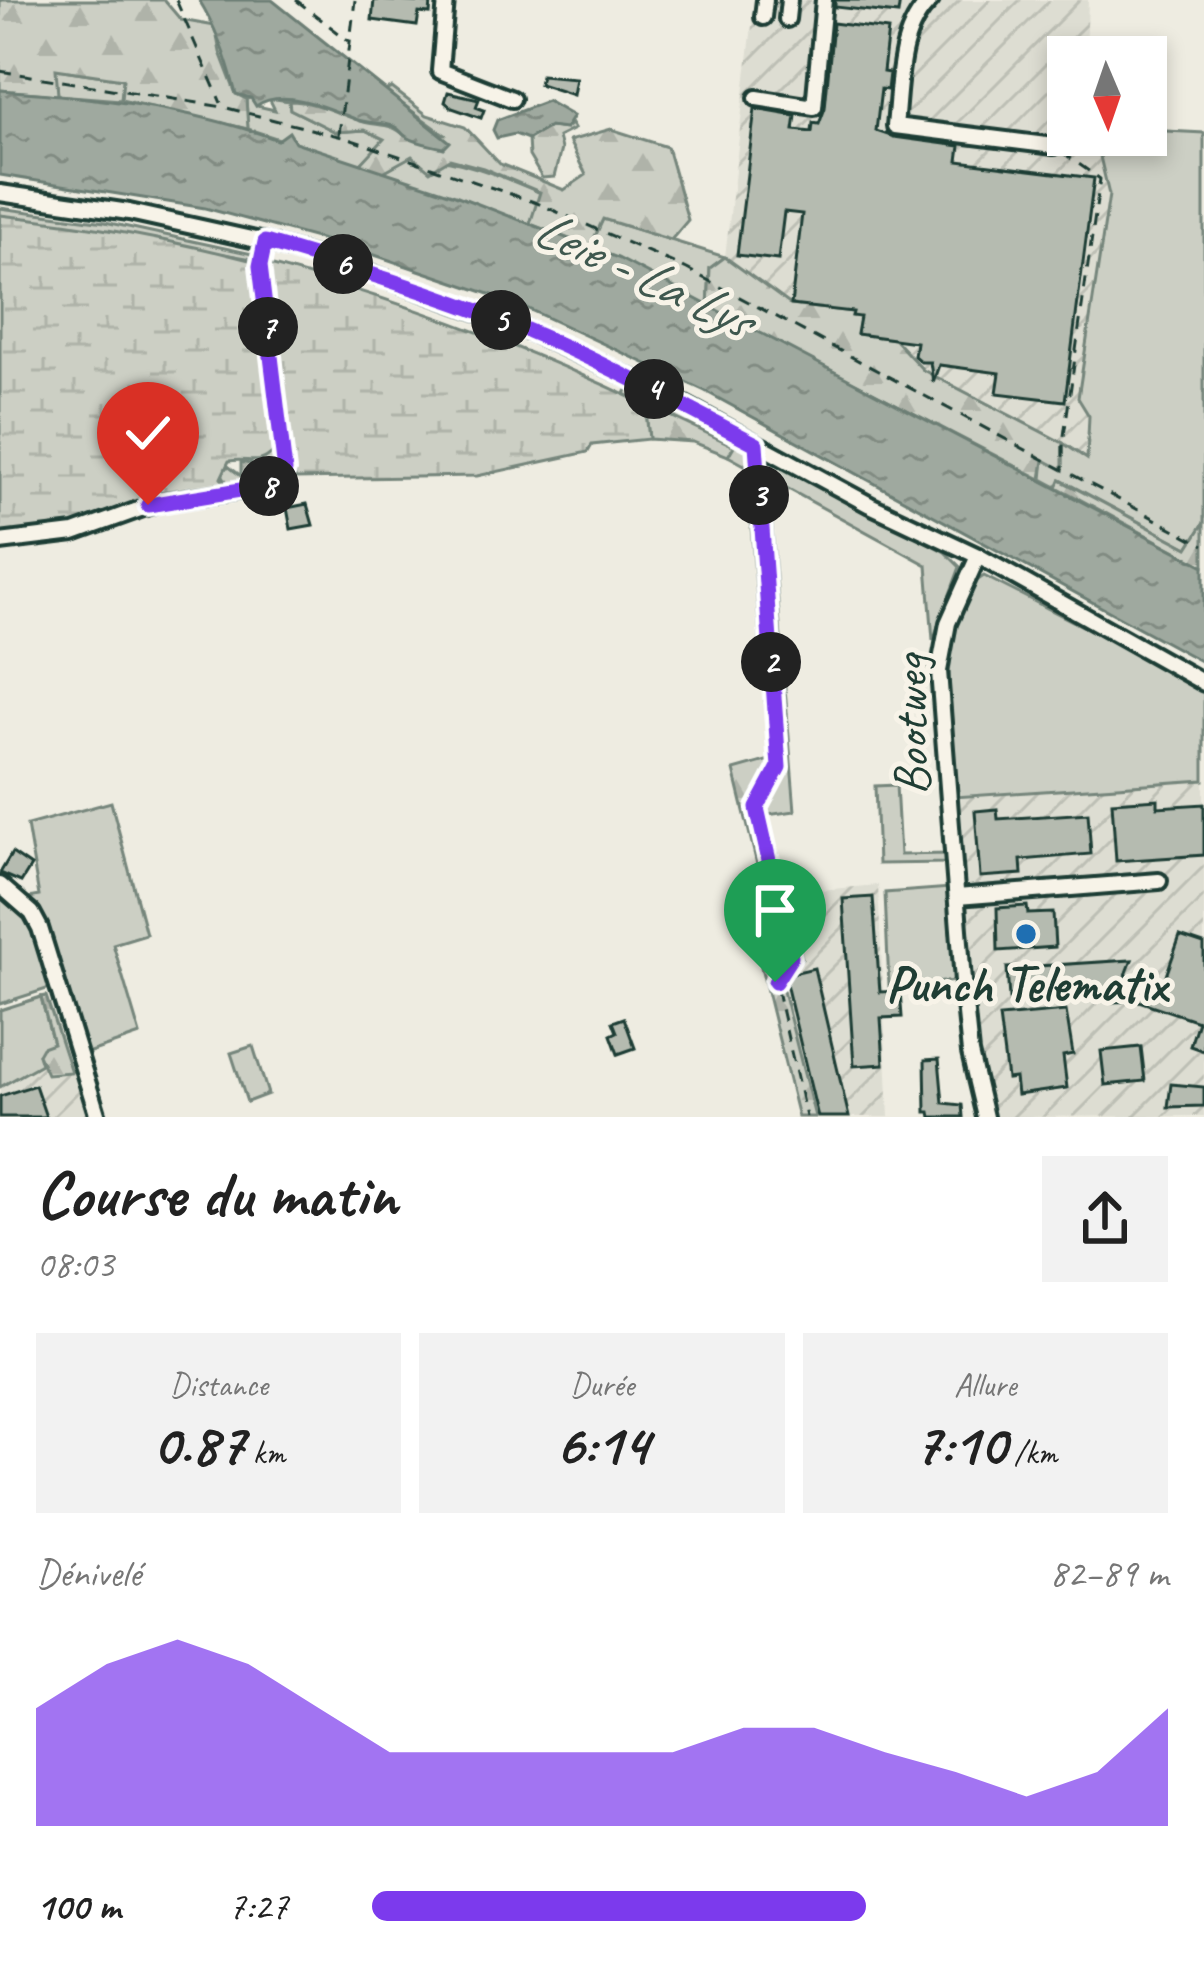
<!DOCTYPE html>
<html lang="fr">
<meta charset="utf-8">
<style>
body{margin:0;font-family:Caveat,sans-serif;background:#f2f2f2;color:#222;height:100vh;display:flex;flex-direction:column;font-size:45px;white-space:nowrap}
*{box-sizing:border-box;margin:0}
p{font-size:39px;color:#767676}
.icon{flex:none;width:66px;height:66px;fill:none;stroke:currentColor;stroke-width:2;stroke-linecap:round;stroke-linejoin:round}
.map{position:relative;height:1117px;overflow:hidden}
.side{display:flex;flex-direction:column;background:#fff;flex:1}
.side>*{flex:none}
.needle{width:78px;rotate:178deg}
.tools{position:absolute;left:1047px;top:36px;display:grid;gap:24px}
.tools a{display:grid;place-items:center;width:120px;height:120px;border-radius:0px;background:#fff;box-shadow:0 6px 18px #0003;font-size:60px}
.pin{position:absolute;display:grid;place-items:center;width:102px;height:102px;color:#fff;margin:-123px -51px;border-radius:50% 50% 50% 0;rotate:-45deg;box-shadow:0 0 12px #0007}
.pin .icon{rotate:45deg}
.km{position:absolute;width:60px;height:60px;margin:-30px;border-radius:50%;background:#222;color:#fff;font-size:33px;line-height:60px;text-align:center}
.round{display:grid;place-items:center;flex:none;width:126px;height:126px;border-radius:0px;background:#f2f2f2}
.head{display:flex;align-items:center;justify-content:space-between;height:204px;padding:0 36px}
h1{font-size:66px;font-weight:600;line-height:90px}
.metrics{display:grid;grid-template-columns:repeat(3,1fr);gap:18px;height:204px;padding:12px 36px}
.metrics div{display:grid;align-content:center;border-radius:0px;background:#f2f2f2;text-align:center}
.metrics b{font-size:60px;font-weight:600}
.metrics small{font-size:33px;font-weight:400}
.metrics p{font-size:33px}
.chart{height:336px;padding:24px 36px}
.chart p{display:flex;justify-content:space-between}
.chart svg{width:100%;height:216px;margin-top:12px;fill:#7c3aed;opacity:.7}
ul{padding:0 36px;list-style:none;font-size:39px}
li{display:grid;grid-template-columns:192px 144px 1fr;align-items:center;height:90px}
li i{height:30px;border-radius:15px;background:#7c3aed}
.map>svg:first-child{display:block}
.industrial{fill:url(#industrial-furrows)}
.green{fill:#cccfc4;stroke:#76867c;stroke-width:3}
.forest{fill:url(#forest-firs);stroke:#76867c;stroke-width:3}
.wetland{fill:url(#wetland-marsh);stroke:#76867c;stroke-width:3}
.water{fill:url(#water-ripples);stroke:#6c7e74;stroke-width:3}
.building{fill:#b5bbb0;stroke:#1f3d34;stroke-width:3}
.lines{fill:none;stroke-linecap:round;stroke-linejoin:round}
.minor-casing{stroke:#1f3d34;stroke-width:22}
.path{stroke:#1f3d34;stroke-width:3;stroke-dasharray:12 9;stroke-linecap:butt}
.minor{stroke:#f7f3e8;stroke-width:14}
.route-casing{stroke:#fff;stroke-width:24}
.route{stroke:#7c3aed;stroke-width:15}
.poi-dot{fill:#1f6fb2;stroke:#f7f3e8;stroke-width:4.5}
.labels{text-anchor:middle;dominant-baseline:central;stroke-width:10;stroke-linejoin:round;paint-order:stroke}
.street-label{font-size:51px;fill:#1f3d34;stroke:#f7f3e8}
.poi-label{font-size:51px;font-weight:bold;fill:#1f3d34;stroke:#f7f3e8}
.water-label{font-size:54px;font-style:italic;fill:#3f584f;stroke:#f7f3e8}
</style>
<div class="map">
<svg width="1204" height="1117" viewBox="0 0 1204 1117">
<defs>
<pattern id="industrial-furrows" width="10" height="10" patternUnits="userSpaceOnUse" patternTransform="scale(3)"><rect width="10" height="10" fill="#ddddd2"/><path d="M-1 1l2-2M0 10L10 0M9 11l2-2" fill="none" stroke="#bdbfb5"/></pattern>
<pattern id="forest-firs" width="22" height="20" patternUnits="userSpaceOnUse" patternTransform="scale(3)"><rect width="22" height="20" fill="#cccfc4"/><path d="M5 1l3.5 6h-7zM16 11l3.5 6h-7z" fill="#afb3a9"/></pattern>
<pattern id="wetland-marsh" width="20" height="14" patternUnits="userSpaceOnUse" patternTransform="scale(3)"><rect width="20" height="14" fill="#cccfc4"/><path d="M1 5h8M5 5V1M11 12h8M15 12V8" fill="none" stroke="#afb3a9"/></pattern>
<pattern id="water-ripples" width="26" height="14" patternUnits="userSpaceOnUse" patternTransform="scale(3)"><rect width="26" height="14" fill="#9fa99f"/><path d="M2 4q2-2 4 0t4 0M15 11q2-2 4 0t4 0" fill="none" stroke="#818b82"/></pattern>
</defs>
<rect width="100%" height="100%" fill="#eeece1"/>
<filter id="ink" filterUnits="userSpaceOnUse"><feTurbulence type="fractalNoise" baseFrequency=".00833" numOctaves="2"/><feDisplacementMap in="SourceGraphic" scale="24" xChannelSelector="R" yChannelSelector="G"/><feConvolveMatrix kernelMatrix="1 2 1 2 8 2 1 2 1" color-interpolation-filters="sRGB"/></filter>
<g filter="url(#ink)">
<g class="industrial">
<path d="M755 0H1088L1086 57H1068V135H1095L1109 195 1078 398 1089 416 1087 461 1063 443 923 369 894 339 857 334 791 305 725 257Z"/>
<path d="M1204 780V1116L996 1117 972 1034 955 797Z"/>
<path d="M878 885 889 1117H815L780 978 802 957 786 893Z"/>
<path d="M41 1064 47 1074 78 1070 93 1117H0V1087Z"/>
</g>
<g class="green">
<path d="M55 69 124 79 121 100 58 95Z"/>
<path d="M251 98 257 106 275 110 269 98 289 101 290 109 336 132 365 130 385 140 360 165 248 129 246 99Z"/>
<path d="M1146 130 1204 133V523L1188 548 1061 480 1057 487 1042 479 1044 459 1063 469V443L1087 459 1089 416 1078 398 1109 195 1095 135H1146Z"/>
<path d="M412 155C459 159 497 174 541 193L530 224 383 172Z"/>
<path d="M0 208 105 222 257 255 258 260 0 215Z"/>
<path d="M603 219 725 257 710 268 708 307 590 247Z"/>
<path d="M630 383 945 552 960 567 933 640 927 565 728 456 733 446 625 394Z"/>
<path d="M984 576 1204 688V780L955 797C953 746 932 604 984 576Z"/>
<path d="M896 785 900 855 948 854 949 863 878 864 875 786Z"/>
<path d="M111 802 146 934 113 944 140 1035 81 1055 23 899 39 896 27 825Z"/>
<path d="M950 888 957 981 889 986 885 893Z"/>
<path d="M0 891 34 924 53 987 0 1004Z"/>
<path d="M41 997 53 1043 38 1054 41 1064 0 1087V1010Z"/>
<path d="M253 1046 268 1094 247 1102 231 1053Z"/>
</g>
<g class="forest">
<path d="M0 0H164L181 20 215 26 220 52 236 94 246 99 248 129 121 100 123 79 56 69 58 95 0 90Z"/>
<path d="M392 88 427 115 465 127 500 164 564 190 586 175 569 141 611 129 667 147 688 220 671 240 603 219 590 247 530 224 540 192 483 168 450 159 430 171 412 156 383 172 360 165 384 139 365 130 336 132 290 109 289 101C315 101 334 112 358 120 375 127 391 121 405 136L444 134 384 91Z"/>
<path d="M571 124 574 129 558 137 561 149 554 177 542 178 529 156 528 139 549 127 565 129Z"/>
<path d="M725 257 791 305 853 312V316L860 317 858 334 894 339 923 370 1063 443V470L1044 460 1041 479 708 307 710 268Z"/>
<path d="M645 404 734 446 728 456 693 442 649 439Z"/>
<path d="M282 425 287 473 296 476 231 490 221 472 228 466 241 476V462L250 464 271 427Z"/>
<path d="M746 465 768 478 795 811 767 815 802 958 780 979 815 1117H798L761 967 781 963 734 770 770 760Z"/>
<path d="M1060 480 1188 548 1204 523V566L1057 487Z"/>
<path d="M46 996 71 1072 47 1074 38 1054 42 1047 53 1043 41 997Z"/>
</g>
<path class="wetland" d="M0 215C225 239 441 307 645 404L649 439 592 445 588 452 477 476 295 479V474L287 473 281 425 272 427 274 451C258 468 249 457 229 461L221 478 231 490 84 525 0 539Z"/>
<g class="water">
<path d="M199 0H272L450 142 444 148C432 145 418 144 407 137 400 133 401 129 393 126 381 122 367 124 355 119 328 108 283 87 256 106L251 98 236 94C228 63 216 27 199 0Z"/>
<path d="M0 90C94 97 188 107 278 140L289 132 295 142 455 195 618 258 1204 566V663L705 391 513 302 357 249 205 208 0 175Z"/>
<path d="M547 101 573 116 565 129 549 127 528 139 515 134 497 138 493 130 497 120Z"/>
</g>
<g class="building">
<path d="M374 0 431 3 430 14 419 13 417 26 372 20Z"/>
<path d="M835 0H900L898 14 835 7Z"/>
<path d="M833 23 888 30 883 72 889 73 887 90 881 89 876 131 894 137 960 146 958 161 1094 178 1065 401 997 393 1000 373 939 365 933 382 930 362H921L914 356 916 342 857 334 860 317 852 316 853 312 791 305 802 214 784 212 778 260 737 255 755 109 796 116 794 130 812 132 813 123 819 124 825 108Z"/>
<path d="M541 75 576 78 573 95 539 84Z"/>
<path d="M448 92 479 99 476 107 484 110 481 118 452 108 445 102Z"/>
<path d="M307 504 313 525 291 529 287 508Z"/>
<path d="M1158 799V807L1204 804V855L1116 861 1112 802Z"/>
<path d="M997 809 998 819 1088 813 1091 854 1021 860 1022 874 980 877 975 811Z"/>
<path d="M12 853 31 866 21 882 0 873Z"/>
<path d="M873 897 880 992 900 991 902 1017 881 1018 884 1064 854 1066 843 899Z"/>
<path d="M1027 906 1028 914 1053 913 1055 947 998 951 997 908Z"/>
<path d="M1180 936 1204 944V1051L1190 1046 1198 1021 1139 1001 1112 1002 1111 992 1009 999 1007 968 1132 960 1126 975 1162 987Z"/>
<path d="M814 968 837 1067 849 1117H818L788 992 784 975Z"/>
<path d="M1066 1011 1073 1054 1063 1056 1067 1088 1017 1095 1015 1078 1007 1079 999 1017Z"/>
<path d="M624 1018 635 1048 618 1054 611 1035 617 1032 613 1022Z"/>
<path d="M1141 1047 1145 1081 1105 1085 1101 1051Z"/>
<path d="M939 1059 943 1103 962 1105 963 1117H931L930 1112H926L925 1060Z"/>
<path d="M1171 1084 1204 1087V1106L1168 1107Z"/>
<path d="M35 1085 46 1117H0V1096Z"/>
</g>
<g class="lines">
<defs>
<g id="minor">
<path d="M446 0 440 71 512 99"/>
<path d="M931 0C897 32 900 82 895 126L1054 146"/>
<path d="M763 17 765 0"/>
<path d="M787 19 789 0"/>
<path d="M757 98 814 107 824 0"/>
<path d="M0 193 129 212 265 242 356 268 520 327 665 394 870 505 978 556 1204 683"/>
<path d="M0 542 74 533 160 502 271 486 282 476"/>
<path d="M978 556 948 623 939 671 964 994 970 1053 985 1117"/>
<path d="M0 885 32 913 40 928 98 1117"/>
<path d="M957 897 1159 881"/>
</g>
</defs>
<use href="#minor" class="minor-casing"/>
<g class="path">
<path d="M176 0 221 103"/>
<path d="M296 0 349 41"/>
<path d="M0 71 223 107 346 138 537 203 687 269 1204 545"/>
<path d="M339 135 355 0"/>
<path d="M1062 152 1100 179 1063 443V468"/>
<path d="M262 255 260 266 286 466"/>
<path d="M756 458 779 767 757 808 791 957 775 982 806 1117"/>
</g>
<use href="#minor" class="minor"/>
</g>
</g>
<g class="lines" filter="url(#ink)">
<defs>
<path id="route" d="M148 505 271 485 285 471 260 266 265 242C350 267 435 293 517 326 600 360 677 403 756 444L779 767 757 808 791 957 775 982"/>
</defs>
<use href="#route" class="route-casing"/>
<use href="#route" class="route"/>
</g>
<circle class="poi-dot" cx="1026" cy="934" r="12"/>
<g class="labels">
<g class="street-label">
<text transform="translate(910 725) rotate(-91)">Bootweg</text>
</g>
<g class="poi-label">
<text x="1026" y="984">Punch Telematix</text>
</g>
<g class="water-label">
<text transform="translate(643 273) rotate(25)">Leie - La Lys</text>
</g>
</g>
</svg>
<div class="tools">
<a><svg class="needle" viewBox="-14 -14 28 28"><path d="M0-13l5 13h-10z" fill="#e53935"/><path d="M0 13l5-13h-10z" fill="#767676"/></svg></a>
</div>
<div class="pin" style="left:775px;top:982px;background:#1e9e55"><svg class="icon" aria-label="arrive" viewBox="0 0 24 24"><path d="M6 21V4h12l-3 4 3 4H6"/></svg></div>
<div class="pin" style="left:148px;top:505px;background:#d93025"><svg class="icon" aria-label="check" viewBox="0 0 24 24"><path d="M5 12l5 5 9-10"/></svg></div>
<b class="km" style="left:771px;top:662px">2</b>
<b class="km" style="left:759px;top:495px">3</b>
<b class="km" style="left:654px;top:389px">4</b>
<b class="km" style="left:501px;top:320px">5</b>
<b class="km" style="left:343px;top:264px">6</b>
<b class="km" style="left:268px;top:327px">7</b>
<b class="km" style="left:269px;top:486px">8</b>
</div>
<section class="side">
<div class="head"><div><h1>Course du matin</h1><p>08:03</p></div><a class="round"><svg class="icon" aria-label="share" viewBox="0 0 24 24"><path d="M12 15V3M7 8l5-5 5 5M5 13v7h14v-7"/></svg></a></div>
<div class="metrics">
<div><p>Distance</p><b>0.87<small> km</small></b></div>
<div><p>Durée</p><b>6:14</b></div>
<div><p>Allure</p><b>7:10<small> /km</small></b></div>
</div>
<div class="chart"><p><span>Dénivelé</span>82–89 m</p>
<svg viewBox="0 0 160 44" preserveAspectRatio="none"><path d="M0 44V20L10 11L20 6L30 11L40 20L50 29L60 29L70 29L80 29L90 29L100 24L110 24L120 29L130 33L140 38L150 33L160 20V44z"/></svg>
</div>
<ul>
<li><b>100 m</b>7:27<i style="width:62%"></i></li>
</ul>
</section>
